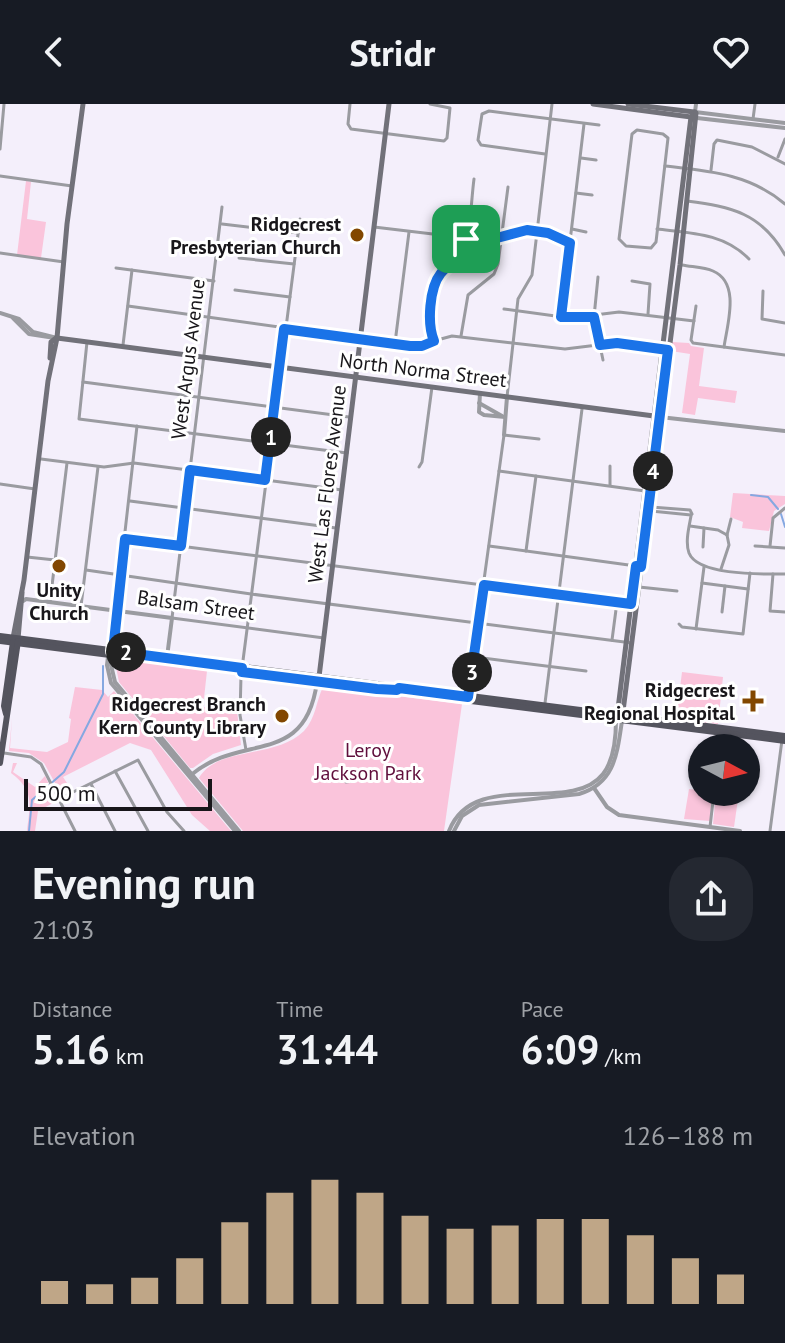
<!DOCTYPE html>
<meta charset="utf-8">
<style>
body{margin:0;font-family:"PT Sans",sans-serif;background:#242831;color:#f1f3f6;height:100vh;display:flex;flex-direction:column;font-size:30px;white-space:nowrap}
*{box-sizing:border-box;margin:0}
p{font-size:26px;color:#9ea1a6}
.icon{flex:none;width:44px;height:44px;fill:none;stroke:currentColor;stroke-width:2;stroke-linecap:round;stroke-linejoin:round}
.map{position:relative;height:727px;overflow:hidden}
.details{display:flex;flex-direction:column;background:#171b24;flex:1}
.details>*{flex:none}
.needle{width:52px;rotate:97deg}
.fabs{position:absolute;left:688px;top:630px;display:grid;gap:16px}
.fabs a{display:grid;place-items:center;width:72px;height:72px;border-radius:50%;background:#171b24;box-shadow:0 2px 6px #0004;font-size:40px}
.scale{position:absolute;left:24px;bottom:20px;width:188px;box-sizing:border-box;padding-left:8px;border:4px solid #18161a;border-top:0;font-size:22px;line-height:28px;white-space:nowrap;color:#18161a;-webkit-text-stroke:6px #fff;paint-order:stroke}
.pin{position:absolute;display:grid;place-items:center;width:68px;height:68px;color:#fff;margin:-34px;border-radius:16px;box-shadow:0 4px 12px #0006}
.km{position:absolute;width:40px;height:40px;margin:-20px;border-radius:50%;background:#222;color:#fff;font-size:22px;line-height:40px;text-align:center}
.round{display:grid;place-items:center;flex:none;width:84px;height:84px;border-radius:32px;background:#242831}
.head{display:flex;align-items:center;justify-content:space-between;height:136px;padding:0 32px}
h1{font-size:44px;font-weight:800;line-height:60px}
.metrics{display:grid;grid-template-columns:repeat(3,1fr);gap:12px;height:136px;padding:8px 32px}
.metrics div{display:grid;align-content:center}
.metrics b{font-size:40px;font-weight:800}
.metrics small{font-size:22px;font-weight:400}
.metrics p{font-size:22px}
.chart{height:224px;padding:16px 32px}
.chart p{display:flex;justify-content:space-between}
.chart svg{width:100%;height:144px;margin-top:8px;stroke:#bfa687;stroke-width:6}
header{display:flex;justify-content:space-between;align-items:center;height:104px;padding:0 32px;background:#171b24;font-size:36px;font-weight:800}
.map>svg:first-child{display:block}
.green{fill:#fac4db}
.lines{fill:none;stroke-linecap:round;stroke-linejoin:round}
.stream{stroke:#85a8e1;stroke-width:2}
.minor{stroke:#9a9ba0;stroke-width:3}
.tertiary{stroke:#9a9ba0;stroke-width:4}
.secondary{stroke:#717179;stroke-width:5}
.primary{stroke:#54545e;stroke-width:6}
.route-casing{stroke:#fff;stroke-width:16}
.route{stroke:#1a73e8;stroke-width:10}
.poi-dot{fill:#824700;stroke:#fff;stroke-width:3}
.labels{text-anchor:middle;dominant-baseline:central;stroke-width:6;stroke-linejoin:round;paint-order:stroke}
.poi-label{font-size:20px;font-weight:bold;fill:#18161a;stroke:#fff;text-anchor:end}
.street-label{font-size:20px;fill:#18161a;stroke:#fff}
.park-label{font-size:20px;fill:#600e3c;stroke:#fff}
</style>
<header><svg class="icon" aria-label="back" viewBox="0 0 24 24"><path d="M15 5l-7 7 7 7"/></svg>Stridr<svg class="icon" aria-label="heart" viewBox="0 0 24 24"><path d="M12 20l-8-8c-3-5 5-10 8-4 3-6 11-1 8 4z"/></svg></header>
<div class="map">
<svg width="785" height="727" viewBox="0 0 785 727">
<rect width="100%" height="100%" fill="#f4effb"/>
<g class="green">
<path d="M26 77 31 78 27 115 46 118 41 154 17 151Z"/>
<path d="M672 238 689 239 691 242 704 244 699 282 737 287 735 299 698 294 695 311 682 309 690 250 671 247Z"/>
<path d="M733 389 785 392V400L774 407 769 427 742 424 743 418 730 413Z"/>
<path d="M118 555 207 567 203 603 237 607 241 641 213 650 193 664H190L119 578 115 558Z"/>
<path d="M682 568 723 573 718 620 676 616Z"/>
<path d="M75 583 102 586 108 593 114 587 231 727H210L192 711 151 646 130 639 63 673 71 685 61 690 44 659 29 649 9 647 12 614 10 644 47 648 68 638 71 615 69 614Z"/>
<path d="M323 583 462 600 444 727H243L199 674C217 642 276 655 304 627 316 614 316 597 323 583Z"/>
<path d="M13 659H17L13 668 35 683 45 672 57 697 38 707 35 727H27C30 701 35 687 11 669Z"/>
<path d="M689 685 712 688 710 717 684 715Z"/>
<path d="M716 688H739L734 723 713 720Z"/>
</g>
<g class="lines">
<g class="stream">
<path d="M751 391 768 393 778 405"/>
<path d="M781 410 785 423"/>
<path d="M29 727 32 696 64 668 103 590V562"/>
</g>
<g class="minor">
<path d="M350 0 348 20 351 25 444 37 447 34 450 4 430 0"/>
<path d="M753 15 755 0"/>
<path d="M637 26 663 30 668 34 656 138 651 144 626 142 619 135 632 30Z"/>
<path d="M0 45 4 0"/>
<path d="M545 50 481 41 478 36 482 10 489 7 599 21"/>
<path d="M778 53 785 35"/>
<path d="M581 54 596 56"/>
<path d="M665 62C709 67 750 70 785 100"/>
<path d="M711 66 714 40 717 36 752 43 785 60"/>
<path d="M0 72 72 82"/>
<path d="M576 89 592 91"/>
<path d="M687 97C732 103 761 109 785 151"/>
<path d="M222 103 172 514 324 534"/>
<path d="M222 120 298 129"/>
<path d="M374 123 483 136 527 126 548 129 570 139"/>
<path d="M572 125 586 128"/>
<path d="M657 125C691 129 724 129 749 155"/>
<path d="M0 149 64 158"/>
<path d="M239 154 294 160"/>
<path d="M682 161C692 163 704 163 713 167 741 179 727 221 724 243"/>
<path d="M116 164 214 177"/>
<path d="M598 173 594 213 603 256"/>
<path d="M632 177 650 180 648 210"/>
<path d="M235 186 290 193"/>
<path d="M763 187 762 215 785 219"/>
<path d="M128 202 415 242 452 232 565 245 614 239 668 246"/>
<path d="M696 202 691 236 693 239 785 251"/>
<path d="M504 205 570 214 619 208 694 217"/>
<path d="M561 213 584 20"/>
<path d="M461 232 468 191 494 170 498 160 508 83"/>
<path d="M434 237C427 219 429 179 444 166 453 158 462 156 465 144 471 122 471 98 474 75"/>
<path d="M87 238 79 315 347 349"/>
<path d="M395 239 409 128"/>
<path d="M123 241 132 166"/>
<path d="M83 278 349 313"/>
<path d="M507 293 518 195 532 171 552 0"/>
<path d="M41 355 104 363 134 359 342 386"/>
<path d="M419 363 422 358 432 283"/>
<path d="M499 367 645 387"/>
<path d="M0 380 35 385"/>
<path d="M610 381V362"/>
<path d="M130 397 336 424"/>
<path d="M651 403 690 406 692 410"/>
<path d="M651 407 691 411"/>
<path d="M691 412C689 423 685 438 689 449 698 472 764 470 785 470"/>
<path d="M690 422 718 426 727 431"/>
<path d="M727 431 731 415"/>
<path d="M125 435 631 500"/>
<path d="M489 442 636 462"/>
<path d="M755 442 785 444"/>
<path d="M770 442 773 414 785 404"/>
<path d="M703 443 704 424"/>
<path d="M526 447 536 372"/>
<path d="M27 453 55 456"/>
<path d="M721 465 729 441 727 431"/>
<path d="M86 466 251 490 632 539"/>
<path d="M773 470 770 507 785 508"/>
<path d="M702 479 748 485"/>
<path d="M639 483 677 487"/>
<path d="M50 498 67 359"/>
<path d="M81 502 98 363"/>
<path d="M116 507 137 322"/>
<path d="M722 508 725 482"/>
<path d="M679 520 682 523 743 530 750 469"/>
<path d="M696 525 704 463"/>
<path d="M612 536 617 498"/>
<path d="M475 553 586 567"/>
<path d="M468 592 504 331 539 335"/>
<path d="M545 599 582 305"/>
<path d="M726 644 730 630"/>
<path d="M246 646 240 611 241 572 300 115"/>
<path d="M4 649 31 653 41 660 75 727"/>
<path d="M115 667 148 727"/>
<path d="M346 678 353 677"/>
<path d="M91 680 115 727"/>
<path d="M59 695 138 656 167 708 184 727"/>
<path d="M710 723 714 688"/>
<path d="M770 727 782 636"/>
</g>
<g class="tertiary">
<path d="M696 0 695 8 785 19"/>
<path d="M697 14 785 24"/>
<path d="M0 209 19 215 33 228 57 234"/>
<path d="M13 214 29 230 55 234"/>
<path d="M480 289 479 308 484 311 505 313"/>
<path d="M479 299 502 312"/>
<path d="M660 313 785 327"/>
<path d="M504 331 507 293"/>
<path d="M23 497 26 495 172 514 167 553"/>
<path d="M116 507 113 511 107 561 111 579 235 727"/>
<path d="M117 508 111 561 115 578 239 727"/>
<path d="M191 671C242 628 305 664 317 578"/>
<path d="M594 684 607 703 619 711 740 727"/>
<path d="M449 727C474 663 570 712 603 670 614 656 616 633 616 616"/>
<path d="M454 727 462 712 479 701 579 690C615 679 617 650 622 617"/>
</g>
<g class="secondary">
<path d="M593 0 691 13"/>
<path d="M628 0 694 8"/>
<path d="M57 234 654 312"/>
<path d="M50 254 51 238 56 234"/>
<path d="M13 534 24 476 48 277 57 234 67 120 83 0"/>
<path d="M18 535 22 489"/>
<path d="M319 573 389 0"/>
<path d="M617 613 691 13 695 8"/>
<path d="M622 615 680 161 696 9"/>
</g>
<g class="primary">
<path d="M0 532 785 632"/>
<path d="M0 537 785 637"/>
<path d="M6 610 4 602 13 538"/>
<path d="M0 659 18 537"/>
</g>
</g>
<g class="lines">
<defs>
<path id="route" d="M527 126 548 129 570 139 561 213H594L600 241 617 239 668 246 641 463 636 462 631 500 484 481 468 593 399 584 397 586 377 585 242 568V564L113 547 125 435 181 442 190 366 265 376 284 225 410 242H422L434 237C427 220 429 184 441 169 452 156 465 155 466 135H493Z"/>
</defs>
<use href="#route" class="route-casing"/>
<use href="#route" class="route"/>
</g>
<g class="poi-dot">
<circle cx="357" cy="131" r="8"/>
<circle cx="59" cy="462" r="8"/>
<path d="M749 585h8v8h8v8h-8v8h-8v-8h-8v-8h8z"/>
<circle cx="282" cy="612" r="8"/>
</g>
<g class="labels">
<g class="poi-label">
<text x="341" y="120">Ridgecrest<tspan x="341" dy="23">Presbyterian Church</tspan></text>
<text x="59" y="486" text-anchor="middle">Unity<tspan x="59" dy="23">Church</tspan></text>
<text x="735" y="586">Ridgecrest<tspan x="735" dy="23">Regional Hospital</tspan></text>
<text x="266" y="600">Ridgecrest Branch<tspan x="266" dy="23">Kern County Library</tspan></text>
</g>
<g class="street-label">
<text transform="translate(188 255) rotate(-83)">West Argus Avenue</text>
<text transform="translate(423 266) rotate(7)">North Norma Street</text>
<text transform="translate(327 380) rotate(-83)">West Las Flores Avenue</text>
<text transform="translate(196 501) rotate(8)">Balsam Street</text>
</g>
<g class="park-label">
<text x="368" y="646">Leroy<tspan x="368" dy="23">Jackson Park</tspan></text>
</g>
</g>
</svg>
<div class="fabs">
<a><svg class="needle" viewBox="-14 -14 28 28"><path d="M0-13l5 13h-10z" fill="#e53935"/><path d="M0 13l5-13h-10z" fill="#9ea1a6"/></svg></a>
</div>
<div class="scale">500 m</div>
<div class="pin" style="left:466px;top:135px;background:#1e9e55"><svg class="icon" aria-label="arrive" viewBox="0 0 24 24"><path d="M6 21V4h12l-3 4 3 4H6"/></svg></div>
<b class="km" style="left:271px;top:333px">1</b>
<b class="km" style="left:126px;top:548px">2</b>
<b class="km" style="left:472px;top:568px">3</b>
<b class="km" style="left:653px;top:367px">4</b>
</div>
<section class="details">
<div class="head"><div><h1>Evening run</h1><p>21:03</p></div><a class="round"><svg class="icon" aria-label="share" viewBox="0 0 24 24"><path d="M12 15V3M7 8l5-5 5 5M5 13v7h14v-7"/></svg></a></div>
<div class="metrics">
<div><p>Distance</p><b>5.16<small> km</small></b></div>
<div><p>Time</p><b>31:44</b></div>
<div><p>Pace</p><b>6:09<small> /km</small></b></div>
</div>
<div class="chart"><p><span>Elevation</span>126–188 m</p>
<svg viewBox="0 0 160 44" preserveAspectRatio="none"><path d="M5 44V37M15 44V38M25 44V36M35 44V30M45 44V19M55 44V10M65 44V6M75 44V10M85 44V17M95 44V21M105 44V20M115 44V18M125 44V18M135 44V23M145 44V30M155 44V35"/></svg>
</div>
</section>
